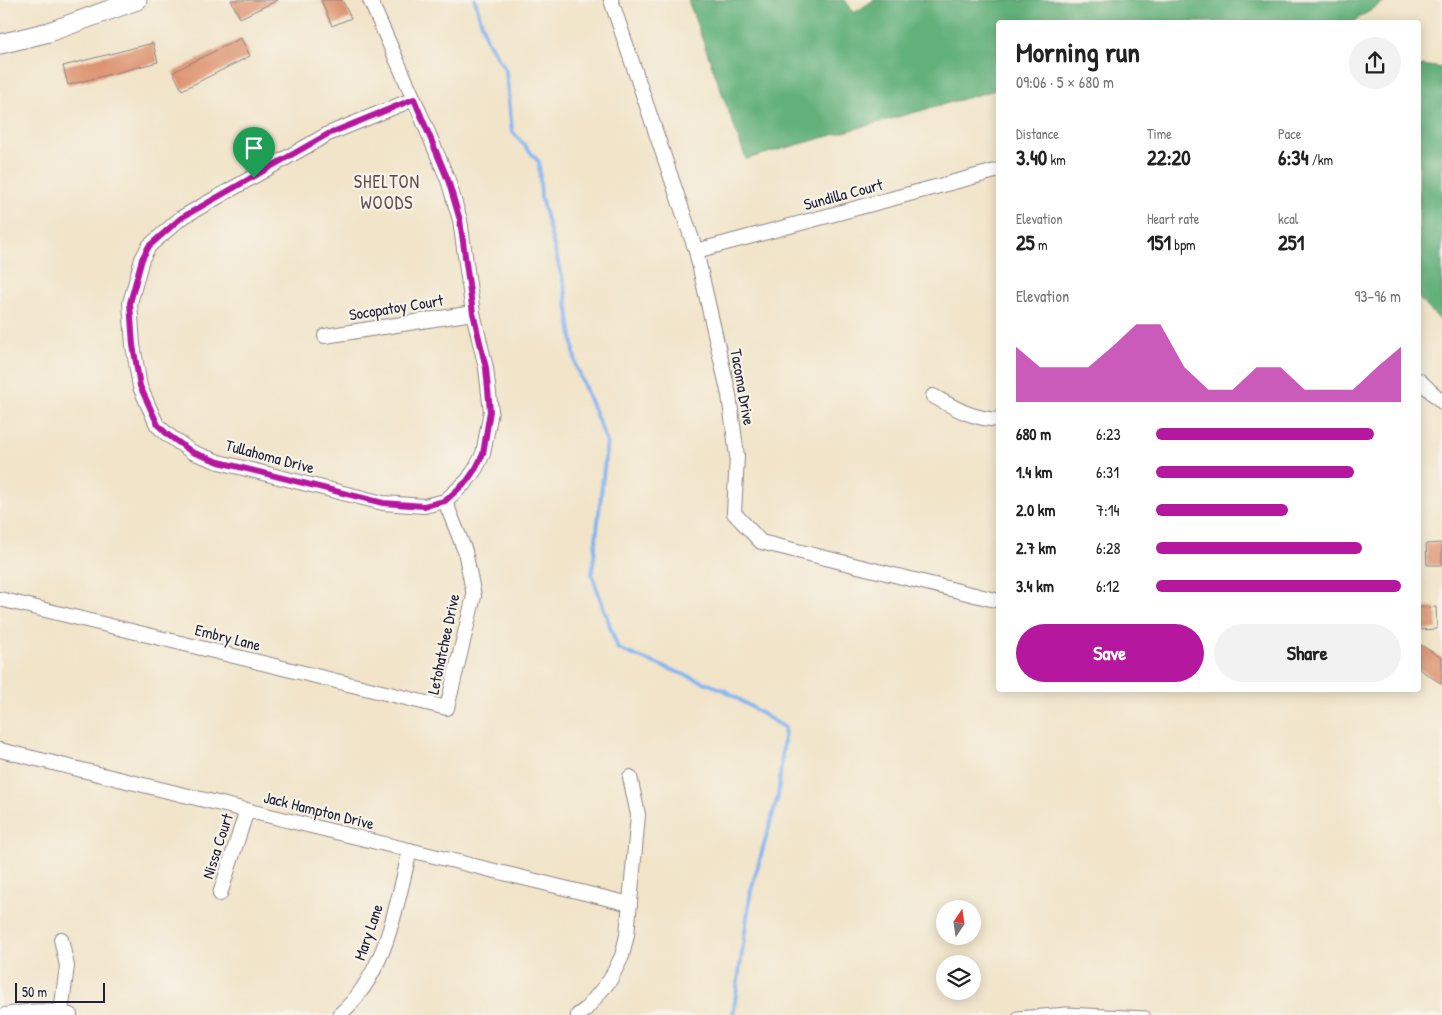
<!DOCTYPE html>
<meta charset="utf-8">
<style>
body{margin:0;font-family:"Patrick Hand",sans-serif;background:#f2f2f2;color:#222;height:100vh;display:flex;flex-direction:column;font-size:19px;white-space:nowrap}
*{box-sizing:border-box;margin:0}
p{font-size:16px;color:#767676}
.icon{flex:none;width:28px;height:28px;fill:none;stroke:currentColor;stroke-width:2;stroke-linecap:round;stroke-linejoin:round}
.map{position:relative;flex:1;overflow:hidden}
.sheet{position:absolute;left:996px;top:20px;width:425px;height:672px;display:flex;flex-direction:column;background:#fff;border-radius:5px;box-shadow:0 2px 12px #0003}
.sheet>*{flex:none}
.needle{width:32px;rotate:13deg}
.tools{position:absolute;left:936px;top:900px;display:grid;gap:10px}
.tools a{display:grid;place-items:center;width:45px;height:45px;border-radius:50%;background:#fff;box-shadow:0 2px 12px #0003;font-size:25px}
.scale{position:absolute;left:15px;bottom:12px;width:90px;box-sizing:border-box;padding-left:5px;border:2px solid #22223b;border-top:0;font-size:14px;line-height:18px;white-space:nowrap;color:#22223b;-webkit-text-stroke:4px #f7f3e8;paint-order:stroke}
.pin{position:absolute;display:grid;place-items:center;width:42px;height:42px;color:#fff;margin:-51px -21px;border-radius:50% 50% 50% 0;rotate:-45deg;box-shadow:0 0 5px #0007}
.pin .icon{rotate:45deg}
.round{display:grid;place-items:center;flex:none;width:52px;height:52px;border-radius:26px;background:#f2f2f2}
.head{display:flex;align-items:center;justify-content:space-between;height:85px;padding:0 20px}
h1{font-size:28px;font-weight:800;line-height:38px}
.metrics{display:grid;grid-template-columns:repeat(3,1fr);gap:8px;height:85px;padding:5px 20px}
.metrics div{display:grid;align-content:center}
.metrics b{font-size:21px;font-weight:800}
.metrics small{font-size:14px;font-weight:400}
.metrics p{font-size:14px}
.chart{height:140px;padding:10px 20px}
.chart p{display:flex;justify-content:space-between}
.chart svg{width:100%;height:90px;margin-top:5px;fill:#b5179e;opacity:.7}
.action{display:flex;gap:10px;margin-top:auto;padding:10px 20px}
.action a{flex:1;height:58px;border-radius:30px;background:#b5179e;color:#fff;font-size:20px;font-weight:800;line-height:58px;text-align:center}
.action a+a{background:#f2f2f2;color:#222}
ul{padding:0 20px;list-style:none;font-size:16px}
li{display:grid;grid-template-columns:80px 60px 1fr;align-items:center;height:38px}
li i{height:12px;border-radius:6px;background:#b5179e}
.map>svg:first-child{display:block}
.forest{fill:#62b07a;stroke:#42695a}
.lines{fill:none;stroke-linecap:round;stroke-linejoin:round}
.stream{stroke:#85b5f0;stroke-width:4}
.building{fill:#dd936f}
.lane-casing{stroke:#8a8382;stroke-width:9}
.street-casing{stroke:#8a8382;stroke-width:16}
.secondary-casing{stroke:#8a8382;stroke-width:21}
.lane{stroke:#fff;stroke-width:7}
.street{stroke:#fff;stroke-width:14}
.secondary{stroke:#fff;stroke-width:19}
.route-casing{stroke:#fff;stroke-width:10}
.route{stroke:#b5179e;stroke-width:6}
.labels{text-anchor:middle;dominant-baseline:central;stroke-width:4.5;stroke-linejoin:round;paint-order:stroke}
.street-label{font-size:16px;fill:#22223b;stroke:#f7f3e8}
.neighbourhood-label{font-size:18px;letter-spacing:1px;fill:#634a4d;stroke:#f7f3e8}
</style>
<div class="map">
<svg width="1442" height="1015" viewBox="0 0 1442 1015">
<rect width="100%" height="100%" fill="#f7f3e8"/>
<filter id="ink" filterUnits="userSpaceOnUse"><feTurbulence type="fractalNoise" baseFrequency=".02" numOctaves="2"/><feDisplacementMap in="SourceGraphic" scale="10" xChannelSelector="R" yChannelSelector="G"/><feConvolveMatrix kernelMatrix="1 2 1 2 8 2 1 2 1" color-interpolation-filters="sRGB"/></filter>
<filter id="wash" filterUnits="userSpaceOnUse"><feTurbulence type="fractalNoise" baseFrequency=".0096" numOctaves="4" result="noise"/><feDisplacementMap in="SourceGraphic" scale="20" xChannelSelector="R" yChannelSelector="G"/><feGaussianBlur stdDeviation="1.12" result="paint"/><feColorMatrix in="noise" values="0 0 0 0 0 0 0 0 0 0 0 0 0 0 0 0 0 1.4 0 .05"/><feComposite in="paint" operator="in"/></filter>
<g filter="url(#wash)">
<rect width="100%" height="100%" fill="#f1e4c9"/>
<g class="forest">
<path d="M688 0H845L854 13 874 0H1386L1353 22H999V89L746 159Z"/>
<path d="M1422 65 1442 68V322L1419 299V67Z"/>
</g>
<g class="lines">
<path class="stream" d="M475 0 486 38 506 71 512 131 539 162 541 197 565 288 576 366 607 442 592 575 618 649 724 690 785 728 778 796 751 890 733 1015"/>
</g>
<g id="blocks">
<g class="building">
<path d="M231 0H278L240 18Z"/>
<path d="M321 0H342L351 18 332 26Z"/>
<path d="M241 38 250 56 182 90 173 72Z"/>
<path d="M153 43 158 62 68 85 63 66Z"/>
<path d="M1442 543V565H1427L1426 544Z"/>
<path d="M1436 607 1437 629 1419 630V608Z"/>
<path d="M1419 644 1442 658V684L1419 669Z"/>
</g>
</g>
</g>
<g filter="url(#ink)">
<use href="#blocks" fill-opacity="0" stroke="#8a8382" stroke-width="1"/>
<g class="lines">
<defs>
<path id="lane" d="M1017 1015 1067 1011 1146 1015"/>
<g id="street">
<path d="M370 0 414 99 448 180 460 220 473 313 486 368 491 411 483 454 476 468 467 481 445 501 424 506 383 503 219 462 192 452 168 435 157 425 140 387 133 345 130 303 142 259 149 246 181 218 328 134 414 99"/>
<path d="M611 0 696 251 729 395 737 456 734 513 761 542 999 601"/>
<path d="M696 251 999 170"/>
<path d="M325 336 473 313"/>
<path d="M1419 380 1442 402"/>
<path d="M933 396C957 409 970 418 999 420"/>
<path d="M0 599 447 708 474 596 465 551 445 501"/>
<path d="M0 750 630 904"/>
<path d="M220 894 247 810"/>
<path d="M61 1012 67 966 61 939"/>
<path d="M5 1015C26 1011 49 1009 70 1015"/>
<path d="M339 1015C386 975 396 907 410 850"/>
<path d="M578 1015 586 1009 610 980 622 956 627 935 638 815 630 777"/>
</g>
<path id="secondary" d="M0 44 49 32 137 0"/>
</defs>
<use href="#lane" class="lane-casing"/>
<use href="#street" class="street-casing"/>
<use href="#secondary" class="secondary-casing"/>
<use href="#lane" class="lane"/>
<use href="#street" class="street"/>
<use href="#secondary" class="secondary"/>
</g>
</g>
<g class="lines" filter="url(#ink)">
<defs>
<path id="route" d="M414 99 448 180 460 220 473 313 486 368 490 411 483 454 476 468 467 481 445 501 424 506 383 503 219 462 192 452 168 435 158 425 140 386 133 345 130 303 142 259 149 246 181 218 328 134Z"/>
</defs>
<use href="#route" class="route-casing"/>
<use href="#route" class="route"/>
</g>
<g class="labels">
<g class="street-label">
<text transform="translate(843 194) rotate(-15)">Sundilla Court</text>
<text transform="translate(396 307) rotate(-9)">Socopatoy Court</text>
<text transform="translate(743 387) rotate(80)">Tacoma Drive</text>
<text transform="translate(270 456) rotate(15)">Tullahoma Drive</text>
<text transform="translate(228 637) rotate(14)">Embry Lane</text>
<text transform="translate(443 644) rotate(-78)">Letohatchee Drive</text>
<text transform="translate(319 810) rotate(14)">Jack Hampton Drive</text>
<text transform="translate(217 846) rotate(-72)">Nissa Court</text>
<text transform="translate(368 932) rotate(-71)">Mary Lane</text>
</g>
<g class="neighbourhood-label">
<text x="387" y="181">SHELTON<tspan x="387" dy="21">WOODS</tspan></text>
</g>
</g>
</svg>
<div class="tools">
<a><svg class="needle" viewBox="-14 -14 28 28"><path d="M0-13l5 13h-10z" fill="#e53935"/><path d="M0 13l5-13h-10z" fill="#767676"/></svg></a>
<a><svg class="icon" aria-label="layers" viewBox="0 0 24 24"><path d="M12 4l9 5-9 5-9-5zM3 14l9 5 9-5"/></svg></a>
</div>
<div class="scale">50 m</div>
<div class="pin" style="left:254px;top:178px;background:#1e9e55"><svg class="icon" aria-label="arrive" viewBox="0 0 24 24"><path d="M6 21V4h12l-3 4 3 4H6"/></svg></div>
<section class="sheet">
<div class="head"><div><h1>Morning run</h1><p>09:06 · 5 × 680 m</p></div><a class="round"><svg class="icon" aria-label="share" viewBox="0 0 24 24"><path d="M12 15V3M7 8l5-5 5 5M5 13v7h14v-7"/></svg></a></div>
<div class="metrics">
<div><p>Distance</p><b>3.40<small> km</small></b></div>
<div><p>Time</p><b>22:20</b></div>
<div><p>Pace</p><b>6:34<small> /km</small></b></div>
</div>
<div class="metrics">
<div><p>Elevation</p><b>25<small> m</small></b></div>
<div><p>Heart rate</p><b>151<small> bpm</small></b></div>
<div><p>kcal</p><b>251</b></div>
</div>
<div class="chart"><p><span>Elevation</span>93–96 m</p>
<svg viewBox="0 0 160 44" preserveAspectRatio="none"><path d="M0 44V17L10 27L20 27L30 27L40 17L50 6L60 6L70 27L80 38L90 38L100 27L110 27L120 38L130 38L140 38L150 27L160 17V44z"/></svg>
</div>
<ul>
<li><b>680 m</b>6:23<i style="width:89%"></i></li>
<li><b>1.4 km</b>6:31<i style="width:81%"></i></li>
<li><b>2.0 km</b>7:14<i style="width:54%"></i></li>
<li><b>2.7 km</b>6:28<i style="width:84%"></i></li>
<li><b>3.4 km</b>6:12<i style="width:100%"></i></li>
</ul>
<div class="action"><a>Save</a><a>Share</a></div>
</section>
</div>
